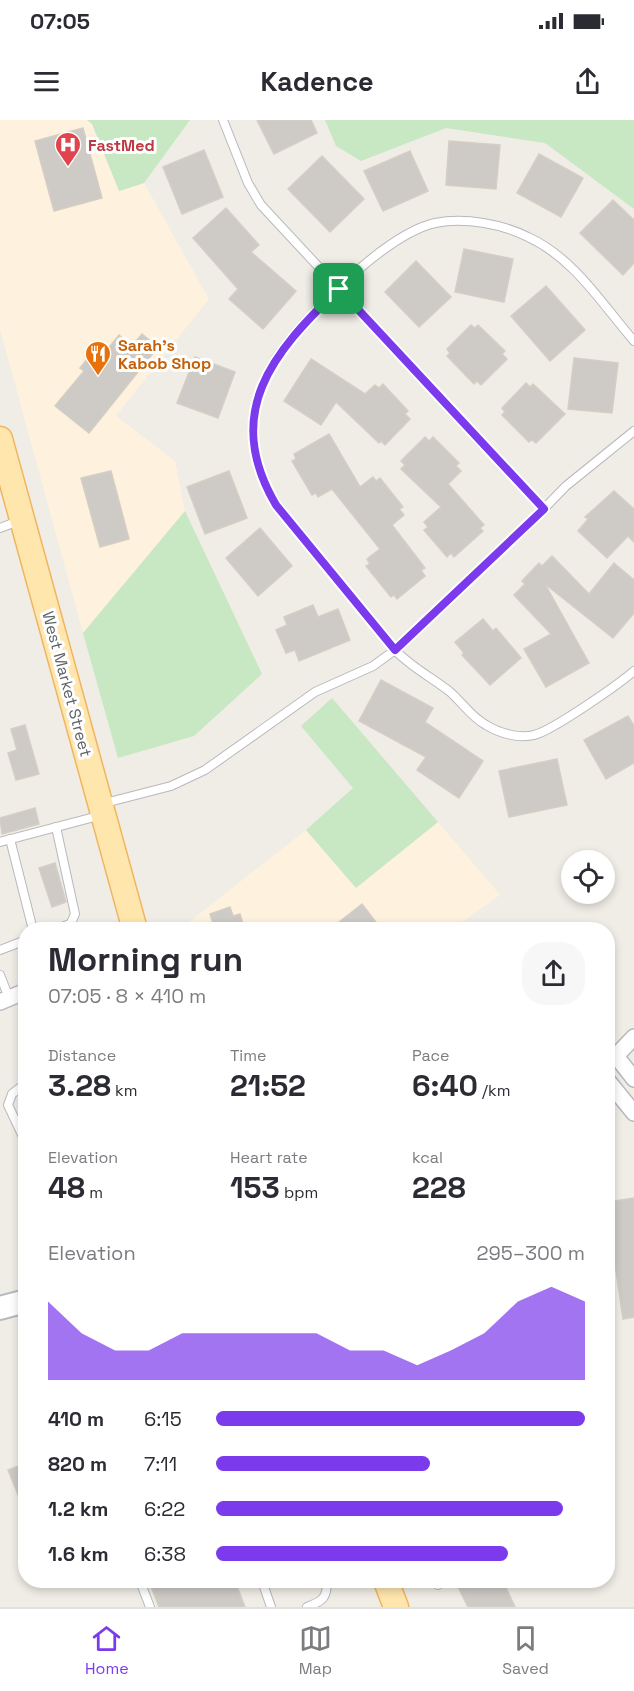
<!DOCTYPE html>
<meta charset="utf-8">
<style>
body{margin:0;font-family:"Space Grotesk",sans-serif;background:#f7f7f7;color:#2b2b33;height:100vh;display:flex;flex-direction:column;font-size:22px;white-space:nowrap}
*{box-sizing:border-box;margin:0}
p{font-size:20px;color:#7c7c81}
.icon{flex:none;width:33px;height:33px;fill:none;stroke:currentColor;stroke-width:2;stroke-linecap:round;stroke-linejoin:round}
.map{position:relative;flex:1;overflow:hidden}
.panel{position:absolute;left:18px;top:802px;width:597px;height:666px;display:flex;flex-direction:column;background:#fff;border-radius:24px;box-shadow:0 3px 9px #0003}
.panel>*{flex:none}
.controls{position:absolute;left:561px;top:730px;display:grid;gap:12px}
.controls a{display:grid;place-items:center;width:54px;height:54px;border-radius:50%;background:#fff;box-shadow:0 3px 9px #0003;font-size:30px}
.pin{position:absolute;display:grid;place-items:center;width:51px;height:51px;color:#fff;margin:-26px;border-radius:12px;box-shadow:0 3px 9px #0006}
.round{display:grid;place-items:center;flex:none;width:63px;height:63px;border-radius:24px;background:#f7f7f7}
.summary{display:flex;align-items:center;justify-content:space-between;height:102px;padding:0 30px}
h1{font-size:33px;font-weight:800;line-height:45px}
.metrics{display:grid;grid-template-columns:repeat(3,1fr);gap:9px;height:102px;padding:6px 30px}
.metrics div{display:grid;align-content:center}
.metrics b{font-size:30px;font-weight:800}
.metrics small{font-size:16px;font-weight:400}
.metrics p{font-size:16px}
.chart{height:168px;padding:12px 30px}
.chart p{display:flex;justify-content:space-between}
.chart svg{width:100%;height:108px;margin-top:6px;fill:#7c3aed;opacity:.7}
ul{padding:0 30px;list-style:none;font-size:20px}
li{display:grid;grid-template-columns:96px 72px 1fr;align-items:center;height:45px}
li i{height:15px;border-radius:8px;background:#7c3aed}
.status{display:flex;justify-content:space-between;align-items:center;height:42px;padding:0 30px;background:#fff;direction:ltr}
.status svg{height:16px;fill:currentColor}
header{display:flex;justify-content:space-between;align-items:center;height:78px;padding:0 30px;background:#fff;font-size:27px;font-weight:800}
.tab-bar{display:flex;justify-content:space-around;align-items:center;height:84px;border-top:2px solid #e1e1e2;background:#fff;font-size:16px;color:#7c7c81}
.tab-bar a{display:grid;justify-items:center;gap:3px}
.tab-bar .on{color:#7c3aed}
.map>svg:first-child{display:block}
.commercial{fill:#fef2de}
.green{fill:#c8e7c3}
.building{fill:#cecac6;stroke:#d5cec5;stroke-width:1.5}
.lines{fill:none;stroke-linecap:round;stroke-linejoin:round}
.lane-casing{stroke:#b7b9bd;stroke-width:10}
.street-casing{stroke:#b7b9bd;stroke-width:18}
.secondary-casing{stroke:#b5babe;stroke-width:26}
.primary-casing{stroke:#f0b55f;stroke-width:27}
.lane{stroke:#fff;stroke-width:8}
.street{stroke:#fff;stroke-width:15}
.secondary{stroke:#fff;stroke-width:22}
.primary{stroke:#fee6ad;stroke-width:24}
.route-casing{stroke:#fff;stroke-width:12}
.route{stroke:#7c3aed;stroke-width:8}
.labels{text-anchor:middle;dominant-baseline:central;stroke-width:6;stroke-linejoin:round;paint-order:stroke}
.health-label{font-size:16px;font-weight:bold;fill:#be3a42;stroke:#fff;text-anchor:start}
.food-label{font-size:16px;font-weight:bold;fill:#c56008;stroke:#fff;text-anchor:start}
.street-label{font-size:16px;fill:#5e6367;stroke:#fff}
</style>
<div class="status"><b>07:05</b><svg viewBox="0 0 49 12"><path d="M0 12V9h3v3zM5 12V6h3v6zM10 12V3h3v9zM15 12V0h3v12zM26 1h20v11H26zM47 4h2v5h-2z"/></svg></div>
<header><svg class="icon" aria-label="menu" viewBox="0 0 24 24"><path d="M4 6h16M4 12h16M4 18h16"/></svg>Kadence<svg class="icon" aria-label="share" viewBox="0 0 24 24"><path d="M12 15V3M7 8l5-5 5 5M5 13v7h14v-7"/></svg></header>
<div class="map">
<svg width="634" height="1487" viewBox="0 0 634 1487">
<rect width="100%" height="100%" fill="#f0ede6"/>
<g class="commercial">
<path d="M0 0H87L92 4 120 71 144 63 209 179 116 296 175 341 185 391 83 513 0 209Z"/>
<path d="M438 702 500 775 451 810H179L306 710 356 768Z"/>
</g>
<g class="green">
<path d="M87 0H190L144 63 119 71 92 4Z"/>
<path d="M325 0H634V89L545 23 446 8 361 41 336 26Z"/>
<path d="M185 391 262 554 194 616 118 638 83 513Z"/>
<path d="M332 578 438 702 356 768 306 710 353 668 301 606Z"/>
</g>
<g class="building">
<path d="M257 0H311L317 13 274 34Z"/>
<path d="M83 8 102 78 54 91 35 21Z"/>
<path d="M449 21 500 25 496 69 446 65Z"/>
<path d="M204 30 223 77 182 94 163 47Z"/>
<path d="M410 31 428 71 383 91 364 51Z"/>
<path d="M539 34 583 58 561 97 517 73Z"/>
<path d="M322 36 364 79 330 112 288 69Z"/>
<path d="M613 80 634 100V143L623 155 580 113Z"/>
<path d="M226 88 259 125 251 132 296 171 263 209 229 179 238 169 193 118Z"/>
<path d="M464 129 513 139 504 182 455 172Z"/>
<path d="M416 141 451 177 419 207 385 172Z"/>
<path d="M546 166 585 210 550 241 511 196Z"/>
<path d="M471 205 475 208 478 205 505 231 502 234 507 239 481 265 477 261 474 264 447 236 450 233 447 229Z"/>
<path d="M142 214 158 227 89 313 55 286 84 251 80 248 94 230 102 236 119 215 132 226Z"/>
<path d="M195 237 235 252 218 298 177 283Z"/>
<path d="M574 238 618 243 612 293 568 289Z"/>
<path d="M311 239 365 274 375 265 379 268 383 264 408 291 405 294 410 299 385 325 381 321 379 323 336 282 321 305 284 281Z"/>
<path d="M526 263 530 267 533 264 565 294 536 323 532 320 529 322 502 295 505 292 502 288Z"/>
<path d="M329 314 360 367 373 357 376 361 380 358 403 387 399 389 404 395 392 405 425 448 421 450 425 456 397 479 394 475 391 477 366 446 370 444 367 439 380 429 332 369 318 377 316 373 312 375 292 341 296 339 294 334Z"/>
<path d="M425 317 429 321 433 317 459 343 456 346 461 351 448 364 484 405 480 408 483 411 454 437 451 433 447 437 424 410 428 407 424 402 441 387 401 349 405 345 401 341Z"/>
<path d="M111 351 129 419 100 427 81 358Z"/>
<path d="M229 351 247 398 205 414 187 367Z"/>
<path d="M614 371 634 389V422L628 416 607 438 578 411 588 399 585 397Z"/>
<path d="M260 408 292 446 258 476 226 438Z"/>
<path d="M552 436 589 474 614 443 634 460V493L613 518 545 464 589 543 546 567 524 529 551 514 514 475 525 464 522 461 539 443 542 446Z"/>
<path d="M313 485 318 497 338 489 350 520 299 541 295 530 286 533 276 510 287 505 284 497Z"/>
<path d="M483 499 493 511 496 508 521 538 490 565 462 535 464 533 455 522Z"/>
<path d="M381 560 433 588 425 602 483 641 459 678 417 650 426 637 359 601Z"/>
<path d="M628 596 634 606V643L606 659 584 620Z"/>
<path d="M25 605 39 654 16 660 8 633 17 630 11 609Z"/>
<path d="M557 639 567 685 509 697 499 651Z"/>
<path d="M35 688 39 704 2 714 0 698Z"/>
<path d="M55 743 66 782 52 787 39 748Z"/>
<path d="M362 784 382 810H329Z"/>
<path d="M230 787 233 796 240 794 245 810H215L210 794Z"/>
<path d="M634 1078V1197L623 1199 608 1096V1082Z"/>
<path d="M26 1343V1392H25L8 1350Z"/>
<path d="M149 1461H235L245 1487H159Z"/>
<path d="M455 1461H503L515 1487H468Z"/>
</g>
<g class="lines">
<defs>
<g id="lane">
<path d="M223 0 248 63 261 85 544 389"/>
<path d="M634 221C602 184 574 138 528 117 502 104 465 97 435 103 386 114 302 198 275 240 264 258 254 281 253 303 251 333 262 360 277 385L395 530C411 547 431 557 449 571 462 582 471 597 486 605 499 613 519 619 534 615 552 611 619 564 634 551"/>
<path d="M0 408 18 401"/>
<path d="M105 683 171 666 205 650 315 572 373 546 395 530 527 406 566 366 634 311"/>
<path d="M56 707 75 794 70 805 71 810"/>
<path d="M10 719 33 810"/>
<path d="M0 722 102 695"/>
<path d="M54 810 70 804"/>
<path d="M0 830 26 820"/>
<path d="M0 855 9 878"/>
<path d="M26 963 12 974 8 985 26 1023"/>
<path d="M19 1184 26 1197"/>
<path d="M140 1461 150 1487"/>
<path d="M262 1461 271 1487"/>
<path d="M437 1461 438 1465"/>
<path d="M307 1487C323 1481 327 1478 327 1461"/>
</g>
<g id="street">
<path d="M0 882 26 871"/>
<path d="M616 936 634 959"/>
<path d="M608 941 616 936 634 917"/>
<path d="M608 961 634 993"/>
</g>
<path id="secondary" d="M0 1188 26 1181"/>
<g id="primary">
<path d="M0 319 135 810"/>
<path d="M386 1461 396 1487"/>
</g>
</defs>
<use href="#lane" class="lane-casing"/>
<use href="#street" class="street-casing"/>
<use href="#secondary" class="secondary-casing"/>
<use href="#primary" class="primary-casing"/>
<use href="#lane" class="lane"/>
<use href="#street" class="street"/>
<use href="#secondary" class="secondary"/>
<use href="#primary" class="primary"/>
</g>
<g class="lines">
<defs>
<path id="route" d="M339 169 544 389 395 530 276 385C222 293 272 233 339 169Z"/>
</defs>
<use href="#route" class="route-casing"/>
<use href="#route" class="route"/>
</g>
<defs>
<symbol id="hospital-pin" viewBox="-11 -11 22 30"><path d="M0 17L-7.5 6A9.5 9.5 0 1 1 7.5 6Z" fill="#e0444e" stroke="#fff"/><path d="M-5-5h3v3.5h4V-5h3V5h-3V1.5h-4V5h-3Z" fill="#fff"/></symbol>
<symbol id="restaurant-pin" viewBox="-11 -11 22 30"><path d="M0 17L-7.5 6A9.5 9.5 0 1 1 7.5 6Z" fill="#e8710a" stroke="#fff"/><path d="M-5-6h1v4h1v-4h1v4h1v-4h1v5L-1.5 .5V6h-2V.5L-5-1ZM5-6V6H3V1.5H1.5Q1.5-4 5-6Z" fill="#fff"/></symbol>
</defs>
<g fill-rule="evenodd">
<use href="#hospital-pin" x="53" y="10" width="30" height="40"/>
<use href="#restaurant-pin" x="83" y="219" width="30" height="40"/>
</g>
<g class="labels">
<g class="health-label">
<text x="88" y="25">FastMed</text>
</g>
<g class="food-label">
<text x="118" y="225">Sarah's<tspan x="118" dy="18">Kabob Shop</tspan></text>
</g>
<g class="street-label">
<text transform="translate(67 564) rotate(75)">West Market Street</text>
</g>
</g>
</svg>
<div class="controls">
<a><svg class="icon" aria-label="locate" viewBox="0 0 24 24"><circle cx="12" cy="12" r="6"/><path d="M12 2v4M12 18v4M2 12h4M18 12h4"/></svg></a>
</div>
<div class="pin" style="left:339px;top:169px;background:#1e9e55"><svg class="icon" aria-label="arrive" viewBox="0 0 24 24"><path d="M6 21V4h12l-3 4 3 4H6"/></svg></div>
<section class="panel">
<div class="summary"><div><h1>Morning run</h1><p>07:05 · 8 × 410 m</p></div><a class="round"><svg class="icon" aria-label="share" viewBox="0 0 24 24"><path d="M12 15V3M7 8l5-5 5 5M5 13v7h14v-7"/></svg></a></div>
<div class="metrics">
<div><p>Distance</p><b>3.28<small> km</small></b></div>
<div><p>Time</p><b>21:52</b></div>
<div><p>Pace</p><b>6:40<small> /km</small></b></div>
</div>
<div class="metrics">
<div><p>Elevation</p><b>48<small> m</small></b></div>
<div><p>Heart rate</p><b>153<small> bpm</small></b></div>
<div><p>kcal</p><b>228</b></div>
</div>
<div class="chart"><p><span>Elevation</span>295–300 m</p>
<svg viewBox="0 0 160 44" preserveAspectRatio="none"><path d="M0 44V12L10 25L20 32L30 32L40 25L50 25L60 25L70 25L80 25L90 32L100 32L110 38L120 32L130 25L140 12L150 6L160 12V44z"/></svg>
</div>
<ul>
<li><b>410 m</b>6:15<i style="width:100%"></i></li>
<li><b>820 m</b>7:11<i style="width:58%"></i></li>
<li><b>1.2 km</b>6:22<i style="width:94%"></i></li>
<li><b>1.6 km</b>6:38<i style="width:79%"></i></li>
</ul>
</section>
</div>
<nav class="tab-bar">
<a class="on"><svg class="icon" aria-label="home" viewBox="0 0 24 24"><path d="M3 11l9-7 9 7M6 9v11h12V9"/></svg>Home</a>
<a><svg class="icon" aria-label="map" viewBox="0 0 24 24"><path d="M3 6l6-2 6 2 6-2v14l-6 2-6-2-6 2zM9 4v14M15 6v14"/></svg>Map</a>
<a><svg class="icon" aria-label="saved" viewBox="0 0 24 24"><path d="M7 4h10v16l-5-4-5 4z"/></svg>Saved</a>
</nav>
